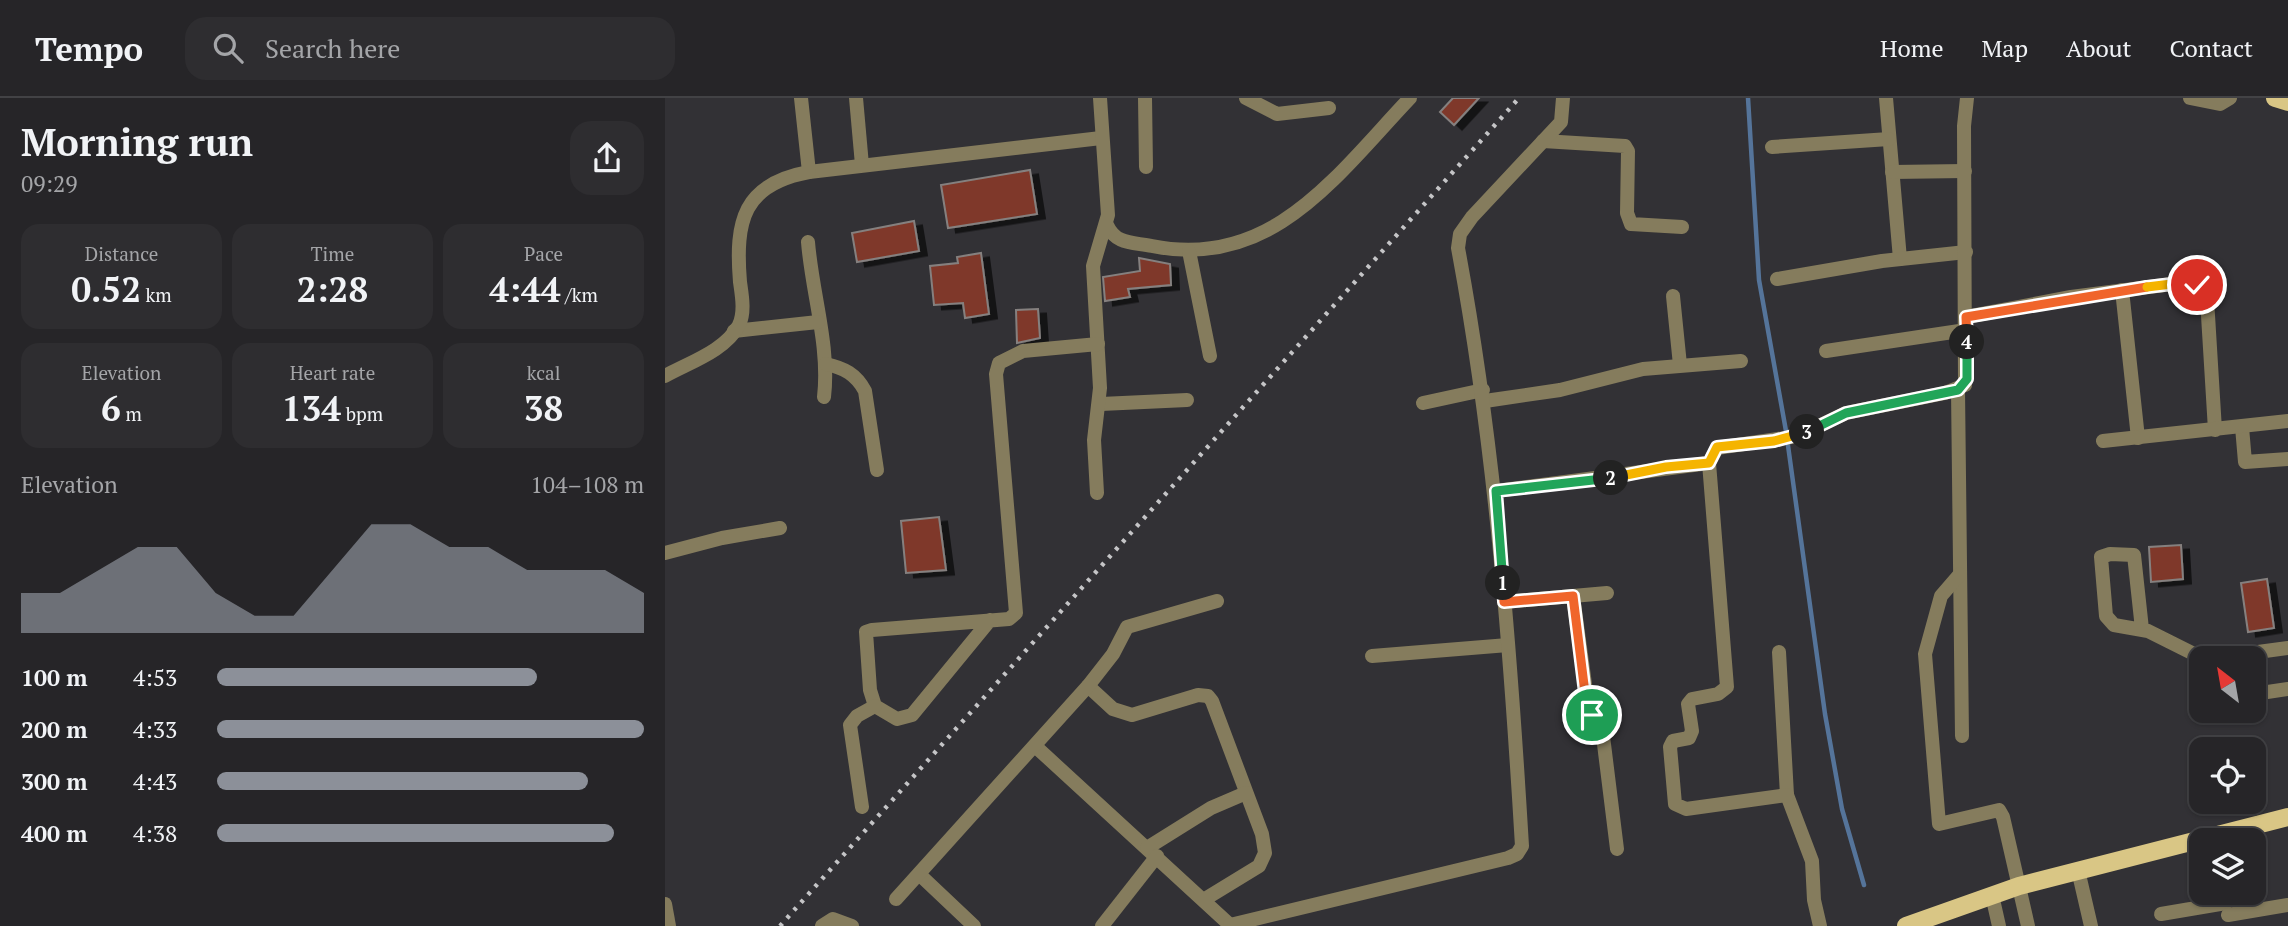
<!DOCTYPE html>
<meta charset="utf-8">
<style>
body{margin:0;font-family:"PT Serif",serif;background:#2e2d30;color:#f1f3f6;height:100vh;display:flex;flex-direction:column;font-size:26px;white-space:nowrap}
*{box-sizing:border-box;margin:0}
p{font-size:23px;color:#a4a5a8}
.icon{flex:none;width:38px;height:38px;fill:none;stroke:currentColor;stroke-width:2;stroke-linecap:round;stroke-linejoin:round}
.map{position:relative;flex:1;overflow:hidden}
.side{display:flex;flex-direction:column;background:#262528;width:665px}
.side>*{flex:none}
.needle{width:46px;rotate:329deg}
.tools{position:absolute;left:1524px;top:548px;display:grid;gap:14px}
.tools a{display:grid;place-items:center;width:77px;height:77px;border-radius:14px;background:#262528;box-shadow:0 2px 5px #0004,0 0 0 2px #424245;font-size:35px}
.pin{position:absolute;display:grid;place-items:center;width:60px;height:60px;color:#fff;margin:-30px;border:4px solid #fff;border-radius:50%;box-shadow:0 2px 7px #0007}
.km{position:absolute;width:35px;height:35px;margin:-18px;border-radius:50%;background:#222;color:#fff;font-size:19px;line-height:35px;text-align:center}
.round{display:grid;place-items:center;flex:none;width:74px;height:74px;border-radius:21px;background:#2e2d30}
.summary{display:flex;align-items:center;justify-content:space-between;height:119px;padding:0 21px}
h1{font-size:38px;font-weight:800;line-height:52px}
.figures{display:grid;grid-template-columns:repeat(3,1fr);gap:10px;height:119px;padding:7px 21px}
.figures div{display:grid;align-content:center;border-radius:18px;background:#2e2d30;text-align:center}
.figures b{font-size:35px;font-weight:800}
.figures small{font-size:19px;font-weight:400}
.figures p{font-size:19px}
.chart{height:196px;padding:14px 21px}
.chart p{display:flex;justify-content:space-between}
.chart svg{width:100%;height:126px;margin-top:7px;fill:#8c9099;opacity:.7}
ul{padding:0 21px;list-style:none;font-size:23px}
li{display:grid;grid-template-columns:112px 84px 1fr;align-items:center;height:52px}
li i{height:18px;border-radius:9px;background:#8c9099}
header{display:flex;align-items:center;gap:42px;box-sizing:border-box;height:98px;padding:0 35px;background:#262528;border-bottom:2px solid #424245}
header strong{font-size:33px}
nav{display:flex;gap:38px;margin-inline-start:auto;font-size:24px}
.search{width:490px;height:63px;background:#2e2d30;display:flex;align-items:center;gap:18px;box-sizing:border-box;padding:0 24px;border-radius:21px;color:#a4a5a8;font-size:26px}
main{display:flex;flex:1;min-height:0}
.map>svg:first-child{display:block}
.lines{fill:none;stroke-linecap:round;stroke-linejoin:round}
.stream{stroke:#55749a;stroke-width:4.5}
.building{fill:#7f3829;stroke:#85807f;stroke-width:2;filter:url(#shadow)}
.street{stroke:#857c5d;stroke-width:14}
.primary{stroke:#d9c685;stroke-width:18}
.rail{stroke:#c5c5c7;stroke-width:4.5;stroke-dasharray:3.5 7;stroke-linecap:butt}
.split-1-casing{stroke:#fff;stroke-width:14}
.split-2-casing{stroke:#fff;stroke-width:14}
.split-3-casing{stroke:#fff;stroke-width:14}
.split-4-casing{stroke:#fff;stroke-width:14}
.split-5-casing{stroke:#fff;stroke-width:14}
.split-6-casing{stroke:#fff;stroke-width:14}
.split-1{stroke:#f0652b;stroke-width:9}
.split-2{stroke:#22a559;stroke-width:9}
.split-3{stroke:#f5b400;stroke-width:9}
.split-4{stroke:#22a559;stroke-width:9}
.split-5{stroke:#f0652b;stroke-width:9}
.split-6{stroke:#f5b400;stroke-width:9}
</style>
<header>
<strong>Tempo</strong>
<div class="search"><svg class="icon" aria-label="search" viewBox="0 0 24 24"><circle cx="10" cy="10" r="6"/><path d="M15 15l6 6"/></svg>Search here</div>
<nav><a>Home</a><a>Map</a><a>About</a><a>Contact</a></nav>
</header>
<main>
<section class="side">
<div class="summary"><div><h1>Morning run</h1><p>09:29</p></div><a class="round"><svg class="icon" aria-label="share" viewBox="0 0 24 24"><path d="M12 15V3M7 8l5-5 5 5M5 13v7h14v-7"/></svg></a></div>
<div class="figures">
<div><p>Distance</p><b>0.52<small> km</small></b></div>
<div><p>Time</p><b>2:28</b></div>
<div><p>Pace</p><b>4:44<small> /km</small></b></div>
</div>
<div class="figures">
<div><p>Elevation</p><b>6<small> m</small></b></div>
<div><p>Heart rate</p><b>134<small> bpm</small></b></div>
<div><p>kcal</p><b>38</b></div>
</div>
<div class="chart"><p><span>Elevation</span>104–108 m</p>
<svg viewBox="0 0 160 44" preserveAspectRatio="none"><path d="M0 44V30L10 30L20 22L30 14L40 14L50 30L60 38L70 38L80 22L90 6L100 6L110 14L120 14L130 22L140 22L150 22L160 30V44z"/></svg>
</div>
<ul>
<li><b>100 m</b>4:53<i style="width:75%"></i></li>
<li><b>200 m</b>4:33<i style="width:100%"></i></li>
<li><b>300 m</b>4:43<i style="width:87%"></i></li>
<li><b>400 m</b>4:38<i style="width:93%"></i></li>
</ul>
</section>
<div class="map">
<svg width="1623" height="828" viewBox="0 0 1623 828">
<defs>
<filter id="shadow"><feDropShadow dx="8" dy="4.5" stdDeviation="0" flood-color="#0009"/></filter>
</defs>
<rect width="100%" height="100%" fill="#323135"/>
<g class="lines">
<path class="stream" d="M1083 0 1094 182 1121 333 1160 616 1177 711 1199 787"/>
</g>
<g class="building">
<path d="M788 0H814L789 27 775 14Z"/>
<path d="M365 72 372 116 283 130 276 87Z"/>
<path d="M249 123 254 153 192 164 187 135Z"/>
<path d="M316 155 324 216 300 220 298 205 269 207 265 168 293 165 292 159Z"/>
<path d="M474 160 505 166 506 187 463 191 465 199 440 203 438 179 475 173Z"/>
<path d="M373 211 375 240 352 245 351 212Z"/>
<path d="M274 419 281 472 241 475 236 423Z"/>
<path d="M1516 447 1518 481 1486 484 1484 449Z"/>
<path d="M1602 481 1609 530 1583 534 1576 485Z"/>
</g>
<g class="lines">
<g class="street">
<path d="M191 0 197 67"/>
<path d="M480 0 481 69"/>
<path d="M581 0 612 16 664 10"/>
<path d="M1221 0 1235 161"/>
<path d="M1525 0 1555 6 1565 0"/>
<path d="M878 43 960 48 963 53 962 115 966 126 1017 129"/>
<path d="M1107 49 1224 41"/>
<path d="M144 74 436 40"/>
<path d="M1227 74 1300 73"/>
<path d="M442 127C451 147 468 144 487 148 607 172 671 78 745 0"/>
<path d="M143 144C147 195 165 248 159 299"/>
<path d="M524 153 545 258"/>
<path d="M1112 181 1217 163 1301 154"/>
<path d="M1457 192 1473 340"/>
<path d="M1008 198 1015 267"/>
<path d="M1301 219 1406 199 1523 184 1538 190 1542 201 1550 332"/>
<path d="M69 233 153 224"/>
<path d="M1161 253 1301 232"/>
<path d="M161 266C179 270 191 276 200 293L212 372"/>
<path d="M0 278C25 264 60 253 74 227 80 214 77 198 75 184 70 123 78 86 144 74L136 0"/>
<path d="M1293 292 1297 638"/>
<path d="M820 303 895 292 978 271 1076 263"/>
<path d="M758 305 818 292"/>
<path d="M436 306 522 302"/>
<path d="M1577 329 1580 364 1623 361"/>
<path d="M1438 343 1623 323"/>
<path d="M831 393 1044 365"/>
<path d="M432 395 429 342 435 290 428 168 443 117 435 0"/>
<path d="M0 455 57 440 115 430"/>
<path d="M1295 476 1276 498 1260 556 1274 726 1334 712 1338 719 1363 828"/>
<path d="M908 498 923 608 937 630 952 751"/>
<path d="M839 504 942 495"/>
<path d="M325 522 247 617 232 621 210 608 205 592 201 534 207 532 344 521 351 515 331 276 334 265 358 253 433 246"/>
<path d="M1477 531 1469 457 1445 456 1436 459 1441 518 1449 527 1483 533 1529 556H1578L1623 550"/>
<path d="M1114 554 1122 697 1147 763 1149 802 1155 828"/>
<path d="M707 558 843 547"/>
<path d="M423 588 448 611 467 617 533 597 543 598 547 603 597 736 600 755 594 768 540 801"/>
<path d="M1589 596 1623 591"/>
<path d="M370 648 566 828"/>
<path d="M1122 697 1021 711 1010 706 1005 649 1008 643 1024 640 1027 633 1023 606 1027 601 1053 596 1062 589 1044 365 1052 350 1133 338 1181 315 1280 295 1300 287 1299 28 1302 0"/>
<path d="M197 709 185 627 192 618 210 608"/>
<path d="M482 750 546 710 581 695"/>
<path d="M1413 772 1426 828"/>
<path d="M255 777 309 828"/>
<path d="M1327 797 1334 828"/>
<path d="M231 801 423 588 448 556 462 529 552 503"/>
<path d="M0 806 4 828"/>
<path d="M1496 816 1561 805"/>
<path d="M1563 817 1623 807"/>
<path d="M565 827 843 760 852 756 857 748C845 547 830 348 793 150L795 136 807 119 896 24 898 0"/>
<path d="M157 828 168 821 187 828"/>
<path d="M437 828 492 758"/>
</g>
<g class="primary">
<path d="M1610 0 1623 4"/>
<path d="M1241 828 1354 788 1623 719"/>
</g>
<path class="rail" d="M115 828 854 0"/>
</g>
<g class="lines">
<defs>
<path id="split-1" d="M838 485 839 504 908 498 920 595 927 617"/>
<path id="split-2" d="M838 485 831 393 946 380"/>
<path id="split-3" d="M946 380 1001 369 1044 365 1052 349 1109 343 1142 334"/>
<path id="split-4" d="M1142 334 1181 315 1293 292 1302 281V244"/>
<path id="split-5" d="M1302 244 1301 219 1482 189"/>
<path id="split-6" d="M1482 189 1523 184 1532 187"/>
</defs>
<use href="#split-1" class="split-1-casing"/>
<use href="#split-2" class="split-2-casing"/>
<use href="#split-3" class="split-3-casing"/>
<use href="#split-4" class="split-4-casing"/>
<use href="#split-5" class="split-5-casing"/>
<use href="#split-6" class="split-6-casing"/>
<use href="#split-1" class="split-1"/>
<use href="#split-2" class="split-2"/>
<use href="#split-3" class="split-3"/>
<use href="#split-4" class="split-4"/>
<use href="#split-5" class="split-5"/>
<use href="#split-6" class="split-6"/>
</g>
</svg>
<div class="tools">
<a><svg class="needle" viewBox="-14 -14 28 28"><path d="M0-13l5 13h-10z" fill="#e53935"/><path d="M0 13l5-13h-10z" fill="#a4a5a8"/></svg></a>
<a><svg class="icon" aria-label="locate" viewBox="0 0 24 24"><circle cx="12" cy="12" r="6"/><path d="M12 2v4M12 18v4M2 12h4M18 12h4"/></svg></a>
<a><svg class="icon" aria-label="layers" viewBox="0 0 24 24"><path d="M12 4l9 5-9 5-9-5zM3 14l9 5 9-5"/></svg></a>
</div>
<div class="pin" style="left:927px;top:617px;background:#1e9e55"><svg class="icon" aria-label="arrive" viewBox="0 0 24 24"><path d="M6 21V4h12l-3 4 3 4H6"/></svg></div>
<div class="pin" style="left:1532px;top:187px;background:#d93025"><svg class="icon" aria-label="check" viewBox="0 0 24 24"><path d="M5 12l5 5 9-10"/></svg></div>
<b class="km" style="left:838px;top:485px">1</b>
<b class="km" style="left:946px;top:380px">2</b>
<b class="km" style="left:1142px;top:334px">3</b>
<b class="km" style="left:1302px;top:244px">4</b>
</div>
</main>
